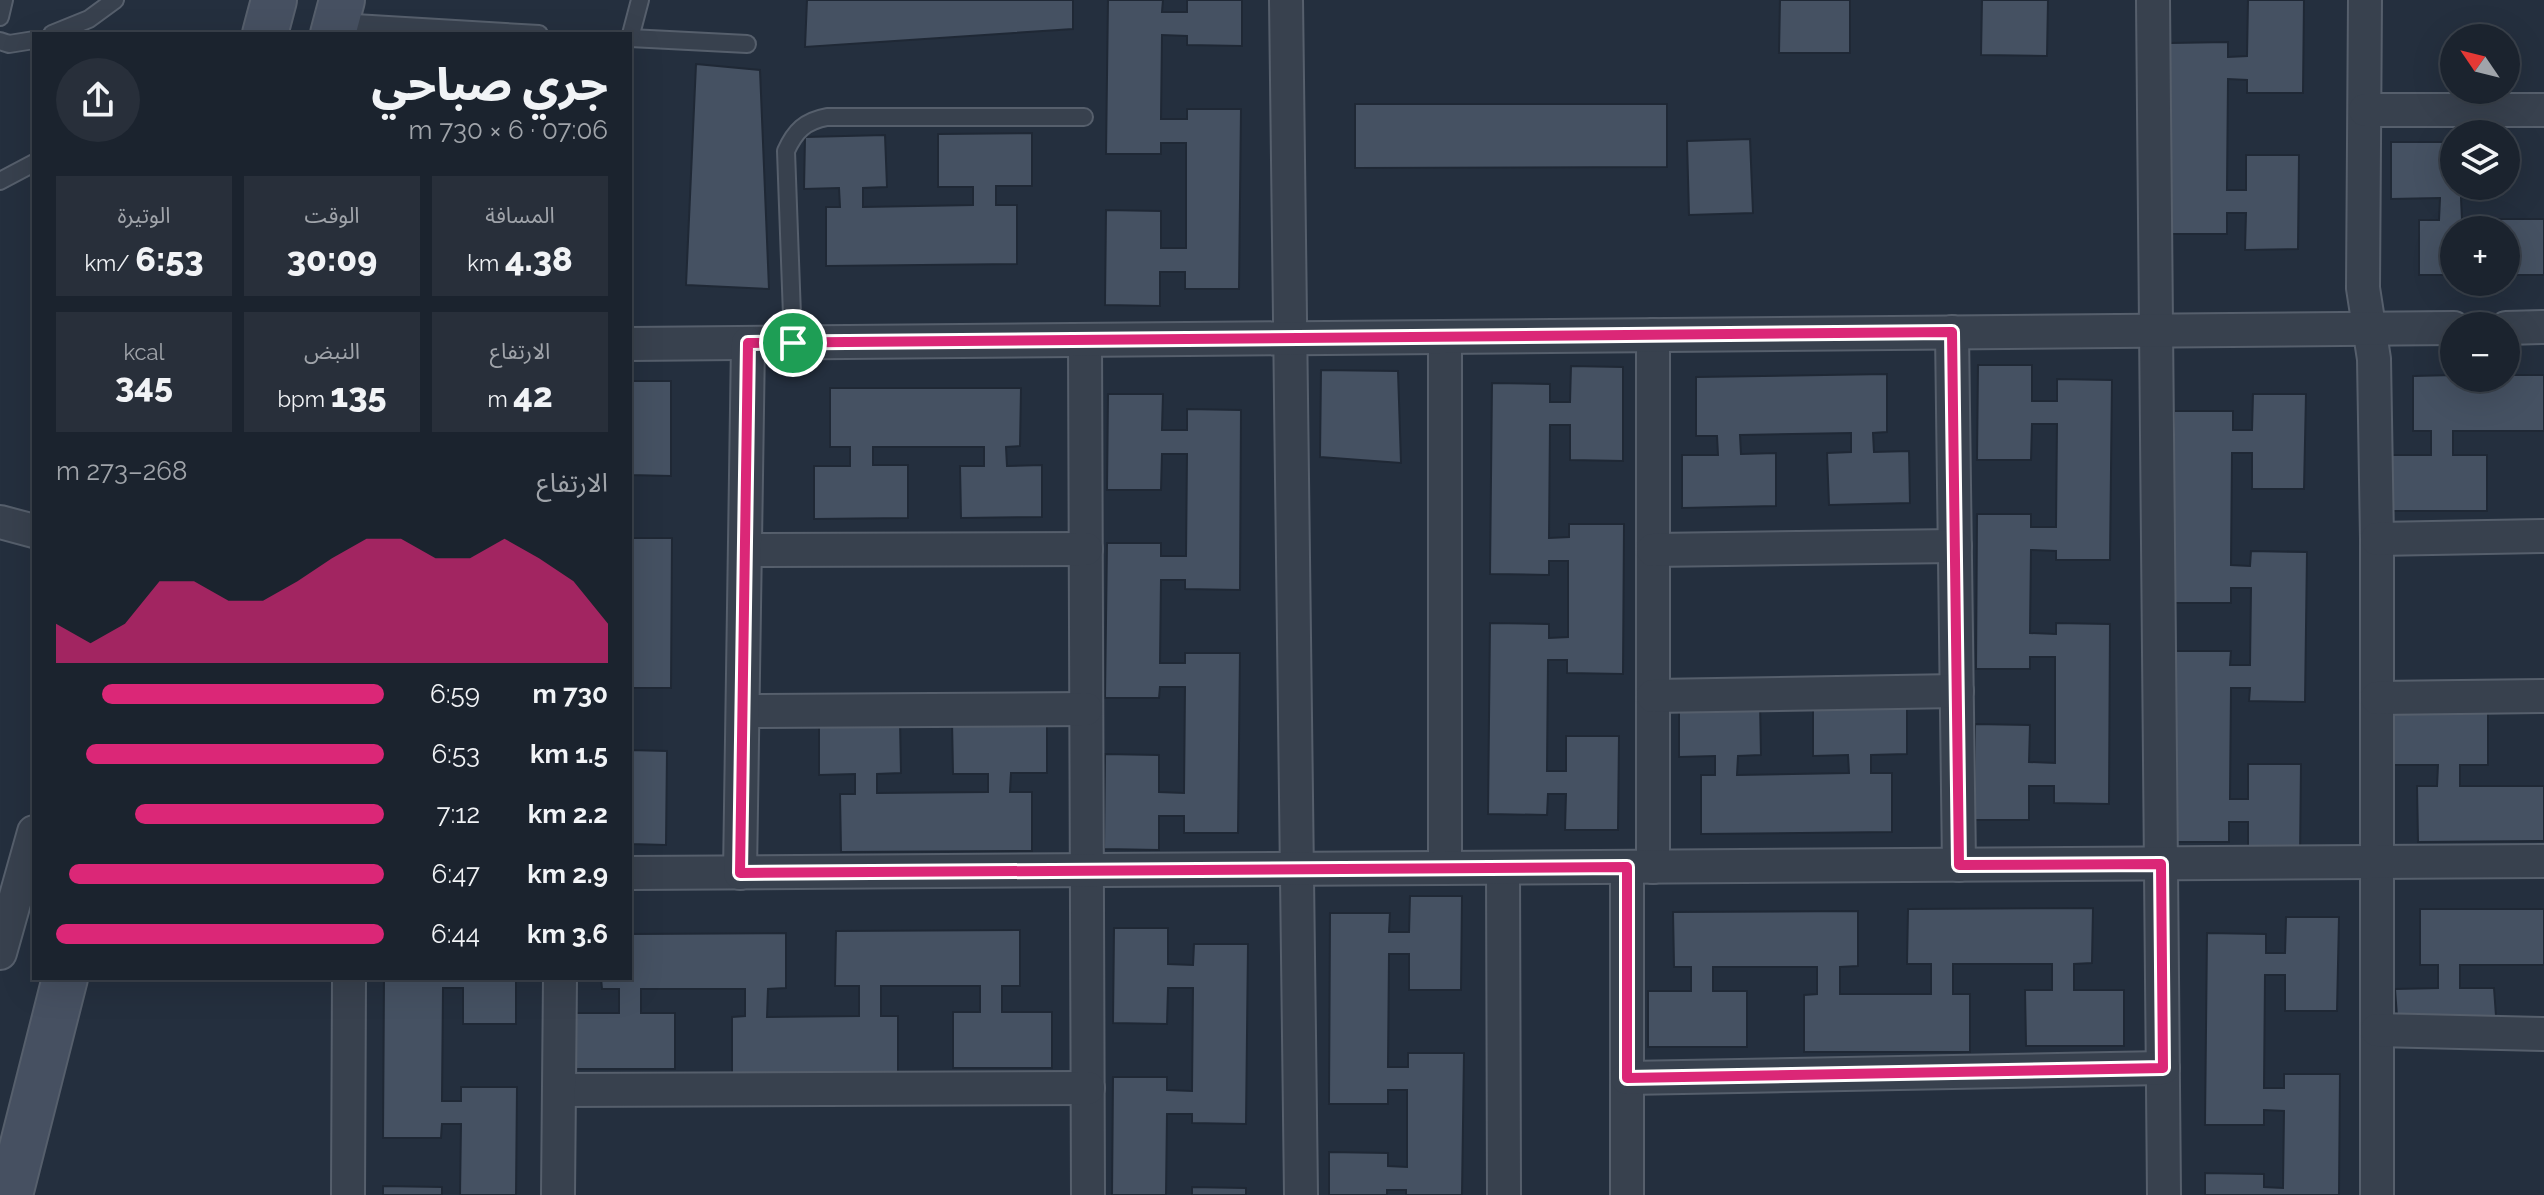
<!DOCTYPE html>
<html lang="ar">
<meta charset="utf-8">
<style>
body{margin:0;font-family:Raleway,"Noto Sans Arabic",sans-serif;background:#282f3a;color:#f1f3f6;direction:rtl;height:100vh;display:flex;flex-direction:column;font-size:30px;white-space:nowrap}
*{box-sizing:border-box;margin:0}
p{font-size:26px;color:#a0a4aa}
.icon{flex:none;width:44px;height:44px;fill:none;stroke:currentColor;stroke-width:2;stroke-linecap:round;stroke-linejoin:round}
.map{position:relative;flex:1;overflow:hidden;direction:ltr}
.details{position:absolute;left:32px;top:32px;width:600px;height:948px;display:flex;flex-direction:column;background:#1b232e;border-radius:0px;box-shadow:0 8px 32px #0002,0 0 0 2px #39404a;direction:rtl}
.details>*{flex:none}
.needle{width:52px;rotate:305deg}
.controls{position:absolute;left:2440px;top:24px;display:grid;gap:16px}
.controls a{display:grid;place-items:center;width:80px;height:80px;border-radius:50%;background:#1b232e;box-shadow:0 8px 32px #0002,0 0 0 2px #39404a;font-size:40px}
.pin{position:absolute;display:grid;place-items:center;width:68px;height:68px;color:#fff;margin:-34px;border:4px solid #fff;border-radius:50%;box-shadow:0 2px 8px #0007}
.round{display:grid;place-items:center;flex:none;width:84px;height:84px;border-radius:42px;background:#282f3a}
.head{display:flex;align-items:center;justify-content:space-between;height:136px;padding:0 24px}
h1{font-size:44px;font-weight:800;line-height:60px}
.figures{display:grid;grid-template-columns:repeat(3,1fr);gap:12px;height:136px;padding:8px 24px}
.figures div{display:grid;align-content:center;border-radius:0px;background:#282f3a;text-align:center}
.figures b{font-size:34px;font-weight:800}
.figures small{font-size:22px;font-weight:400}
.figures p{font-size:22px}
.chart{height:224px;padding:16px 24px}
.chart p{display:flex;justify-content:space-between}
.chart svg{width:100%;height:144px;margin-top:8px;fill:#db2777;opacity:.7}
ul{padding:0 24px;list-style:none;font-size:26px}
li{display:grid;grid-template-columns:128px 96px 1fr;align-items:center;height:60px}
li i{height:20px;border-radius:10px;background:#db2777}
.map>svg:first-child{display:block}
.building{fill:#455162;stroke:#1f2835;stroke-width:2}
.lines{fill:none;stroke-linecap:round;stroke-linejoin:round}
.lane-casing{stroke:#565f6c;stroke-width:20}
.street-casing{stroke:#565f6c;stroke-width:36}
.secondary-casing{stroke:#565f6c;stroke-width:48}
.lane{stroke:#38414e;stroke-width:16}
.street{stroke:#38414e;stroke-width:32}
.secondary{stroke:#465061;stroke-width:44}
.route-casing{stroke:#fff;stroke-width:16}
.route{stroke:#db2777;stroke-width:10}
</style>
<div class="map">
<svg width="2544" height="1195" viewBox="0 0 2544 1195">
<rect width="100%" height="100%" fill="#242f3e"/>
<g class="building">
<path d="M807 0H1073V29L805 47Z"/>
<path d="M1108 0H1163L1162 12H1187V0H1242V46L1187 45V36L1162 35 1161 119H1187V109H1241L1239 289H1185V272H1160V306L1105 305 1106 210 1161 211V248H1186V143H1161V154H1106Z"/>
<path d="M1780 0H1850V53H1779Z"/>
<path d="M1982 0H2048L2047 56 1981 55Z"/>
<path d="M2248 0H2304L2303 93H2247V80L2228 79 2227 190H2246V155H2299L2298 249 2245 250 2246 213H2227V234H2168L2170 43 2228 42V57L2247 56Z"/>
<path d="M696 64 760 70 769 289 686 285Z"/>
<path d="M1355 104H1667V167L1355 168Z"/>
<path d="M1032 133V186H996V205H1017V264L826 266V207H840L839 188 804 189 805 137 885 135 887 187 863 188V207L973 205V187H938V134Z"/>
<path d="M1750 139 1753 213 1689 215 1687 141Z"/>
<path d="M2391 142H2454V186H2490V199L2461 198 2462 219H2544V275H2506V230H2454V275H2419V220H2439L2440 198 2391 199Z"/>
<path d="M1978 365H2032V401H2057V379L2112 380 2110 560H2056V551L2031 550 2030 633 2056 634V623L2110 624 2109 804 2054 803V786H2029V820H1974L1975 724 2030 725 2029 762 2055 763V657H2030V669H1976L1977 514H2031V527H2056L2057 424H2032L2031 460H1977Z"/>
<path d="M1571 366 1623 367V461L1570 460V425H1550L1549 538 1569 537V524H1624L1623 674 1567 673V660H1548L1547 771H1566V736H1619L1618 830H1565L1566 794H1548L1547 815 1488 814 1490 623 1549 624V638L1568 637V561H1549V575L1490 574 1492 383 1550 384V402H1570Z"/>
<path d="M1321 370 1398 371 1401 463 1320 457Z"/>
<path d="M1887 374V432L1873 433 1874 452 1909 451 1910 503 1829 505 1827 453 1851 452V433L1740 435 1741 454 1776 453V506L1682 508V455H1718L1717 436H1696V377Z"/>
<path d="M2454 375V378H2506V375H2544V431H2453V455H2487V511H2388V455H2431V431H2413V376Z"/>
<path d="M630 381H671V476L630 475Z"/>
<path d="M830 388H1021L1020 446 1006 447 1007 466 1042 465V517L961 518 960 466H984V447H873V465H908V518L814 519V466H850V447H830Z"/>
<path d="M1108 394H1163L1162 430H1187V409L1241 410 1240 590 1185 589V580H1161L1160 663H1185V653H1240L1238 833H1184V816H1159V850L1104 849 1105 754 1159 755V792L1184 793 1185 687H1160L1159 698H1105L1107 543H1161V556H1186L1187 454H1162L1161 490H1107Z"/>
<path d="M2253 394H2306L2304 489H2252V453H2232L2231 565 2250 566 2251 551 2307 552 2305 702 2249 701 2250 688H2231L2230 799H2248V764H2301L2300 858H2248V822H2229V842H2171L2172 651H2231L2230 665H2250L2251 588H2231V603H2172L2174 411H2233V430H2252Z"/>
<path d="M630 538H672L671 688H630Z"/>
<path d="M1813 702H1907V754L1871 755V773H1892V832L1701 834V775H1715V756L1679 757V704L1760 703 1761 755 1738 756 1737 775 1849 773 1848 755 1813 756Z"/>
<path d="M2390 709H2488V765H2460V786H2544V841L2418 842 2417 786H2437L2438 765H2389Z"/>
<path d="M1047 720V773H1011L1010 792H1032V851L841 852 840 794H855V774L819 775V723L900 721 901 773 877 774V793L988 792V774H953L952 721Z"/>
<path d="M630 750 667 751 666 845 630 844Z"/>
<path d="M1410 896H1462L1461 990H1409V954H1389L1388 1067H1408V1053H1464L1462 1195H1406V1190H1387V1195H1329V1152L1388 1153V1166L1407 1167V1090H1388V1104H1329L1330 913H1390L1389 932H1409Z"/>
<path d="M2093 908 2092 963 2074 964V990H2124V1046H2026L2025 990H2052V964H1953V994H1970V1052H1804V995L1817 994V967H1713V991H1747V1047H1648V991H1691V967H1674L1673 912 1858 911V966L1840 967V994H1931V964H1907L1908 909Z"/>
<path d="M2420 909H2544V965H2460V988H2494L2496 1016H2397L2395 989 2438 988V965H2420Z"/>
<path d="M2286 917H2339L2337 1011H2285V975H2265L2264 1088H2284V1074H2340L2339 1195H2205V1173L2264 1174V1187L2283 1188 2284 1111 2264 1110V1125H2205L2207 933 2266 934V953H2285Z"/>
<path d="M1114 928H1168V964L1193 965 1194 944H1248L1246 1124 1192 1123V1114H1167L1166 1195H1112L1113 1077H1167V1090L1192 1091 1193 988H1168L1167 1024 1113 1023Z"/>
<path d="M1020 930V986H1002V1012H1052V1068H953V1012H980V986H881V1016H898V1074L732 1075V1017L745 1016V989H641V1013H675V1069H576V1013H619V989H602L601 978H630V934L786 933V988L768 989 767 1017 859 1016V986H835L836 931Z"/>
<path d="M384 978H516V1024H463V988H443L442 1101H461V1087H517L516 1195H460L461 1124H442L441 1138H383Z"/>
<path d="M383 1186 442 1187V1195H383Z"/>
<path d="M1192 1187 1246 1188V1195H1192Z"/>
</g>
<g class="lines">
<defs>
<g id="lane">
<path d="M0 17 4 0"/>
<path d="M338 22 539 34"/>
<path d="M52 34 89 19 115 0"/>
<path d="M630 38 747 44"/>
<path d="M630 38 640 0"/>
<path d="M0 41 9 44 34 40"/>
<path d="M0 181 34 163"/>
<path d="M793 343 786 151C795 131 805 121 827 117H1084"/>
</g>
<g id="street">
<path d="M1286 0 1301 1195"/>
<path d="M2153 0 2164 1195"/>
<path d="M2365 0 2363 288 2374 359 2377 539V1195"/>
<path d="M2365 110H2544"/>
<path d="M2506 328 2544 327"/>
<path d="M1952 332 1959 865"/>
<path d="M1653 335V867"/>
<path d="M1445 337V868"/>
<path d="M1085 340 1088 1195"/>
<path d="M630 344 2454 328"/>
<path d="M0 522 34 531"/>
<path d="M2377 539 2544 536"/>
<path d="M745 550 1086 549"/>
<path d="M1653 550 1955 546"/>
<path d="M1653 696 1957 691"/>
<path d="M2377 698 2544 696"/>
<path d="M743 711 1086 709"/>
<path d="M1627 867V1195"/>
<path d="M1503 868 1504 1195"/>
<path d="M630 873 2544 861"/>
<path d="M740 873 748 343"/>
<path d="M0 953 34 832"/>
<path d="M2377 1030 2544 1034"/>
<path d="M1627 1078 2163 1068"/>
<path d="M559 1090 1088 1088"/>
<path d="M348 1195 349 978"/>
<path d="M558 1195 560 978"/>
</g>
<g id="secondary">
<path d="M265 34 274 0"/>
<path d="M333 34 342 0"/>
<path d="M10 1195 65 978"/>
</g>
</defs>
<use href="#lane" class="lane-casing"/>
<use href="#street" class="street-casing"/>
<use href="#secondary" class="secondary-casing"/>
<use href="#lane" class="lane"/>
<use href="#street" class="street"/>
<use href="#secondary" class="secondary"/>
</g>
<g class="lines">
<defs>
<path id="route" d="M1952 332 1959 865 2161 864 2163 1068 1627 1078V867L740 873 748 343Z"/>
</defs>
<use href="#route" class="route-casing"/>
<use href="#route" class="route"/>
</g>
</svg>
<div class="controls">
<a><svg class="needle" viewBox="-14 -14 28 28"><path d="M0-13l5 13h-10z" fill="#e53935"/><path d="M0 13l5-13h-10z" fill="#a0a4aa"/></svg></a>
<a><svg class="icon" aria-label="layers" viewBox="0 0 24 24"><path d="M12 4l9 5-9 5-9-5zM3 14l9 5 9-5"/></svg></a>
<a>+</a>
<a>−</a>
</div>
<div class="pin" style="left:793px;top:343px;background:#1e9e55"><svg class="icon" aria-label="arrive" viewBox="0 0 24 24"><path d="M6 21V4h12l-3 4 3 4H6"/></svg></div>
<section class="details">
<div class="head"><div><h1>جري صباحي</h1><p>07:06 · 6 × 730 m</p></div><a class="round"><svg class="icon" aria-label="share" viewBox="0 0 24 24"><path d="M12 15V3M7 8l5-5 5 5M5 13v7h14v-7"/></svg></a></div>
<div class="figures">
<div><p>المسافة</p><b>4.38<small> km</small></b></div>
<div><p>الوقت</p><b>30:09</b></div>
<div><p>الوتيرة</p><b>6:53<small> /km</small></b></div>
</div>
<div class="figures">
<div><p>الارتفاع</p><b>42<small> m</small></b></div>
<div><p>النبض</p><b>135<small> bpm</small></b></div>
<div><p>kcal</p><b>345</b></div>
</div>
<div class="chart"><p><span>الارتفاع</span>268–273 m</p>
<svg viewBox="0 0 160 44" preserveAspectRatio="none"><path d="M0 44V32L10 38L20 32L30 19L40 19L50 25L60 25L70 19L80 12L90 6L100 6L110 12L120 12L130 6L140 12L150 19L160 32V44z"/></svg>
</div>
<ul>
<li><b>730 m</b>6:59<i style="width:86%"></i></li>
<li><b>1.5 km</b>6:53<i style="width:91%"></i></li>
<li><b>2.2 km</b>7:12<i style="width:76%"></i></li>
<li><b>2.9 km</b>6:47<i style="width:96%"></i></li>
<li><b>3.6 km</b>6:44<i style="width:100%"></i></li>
</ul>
</section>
</div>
